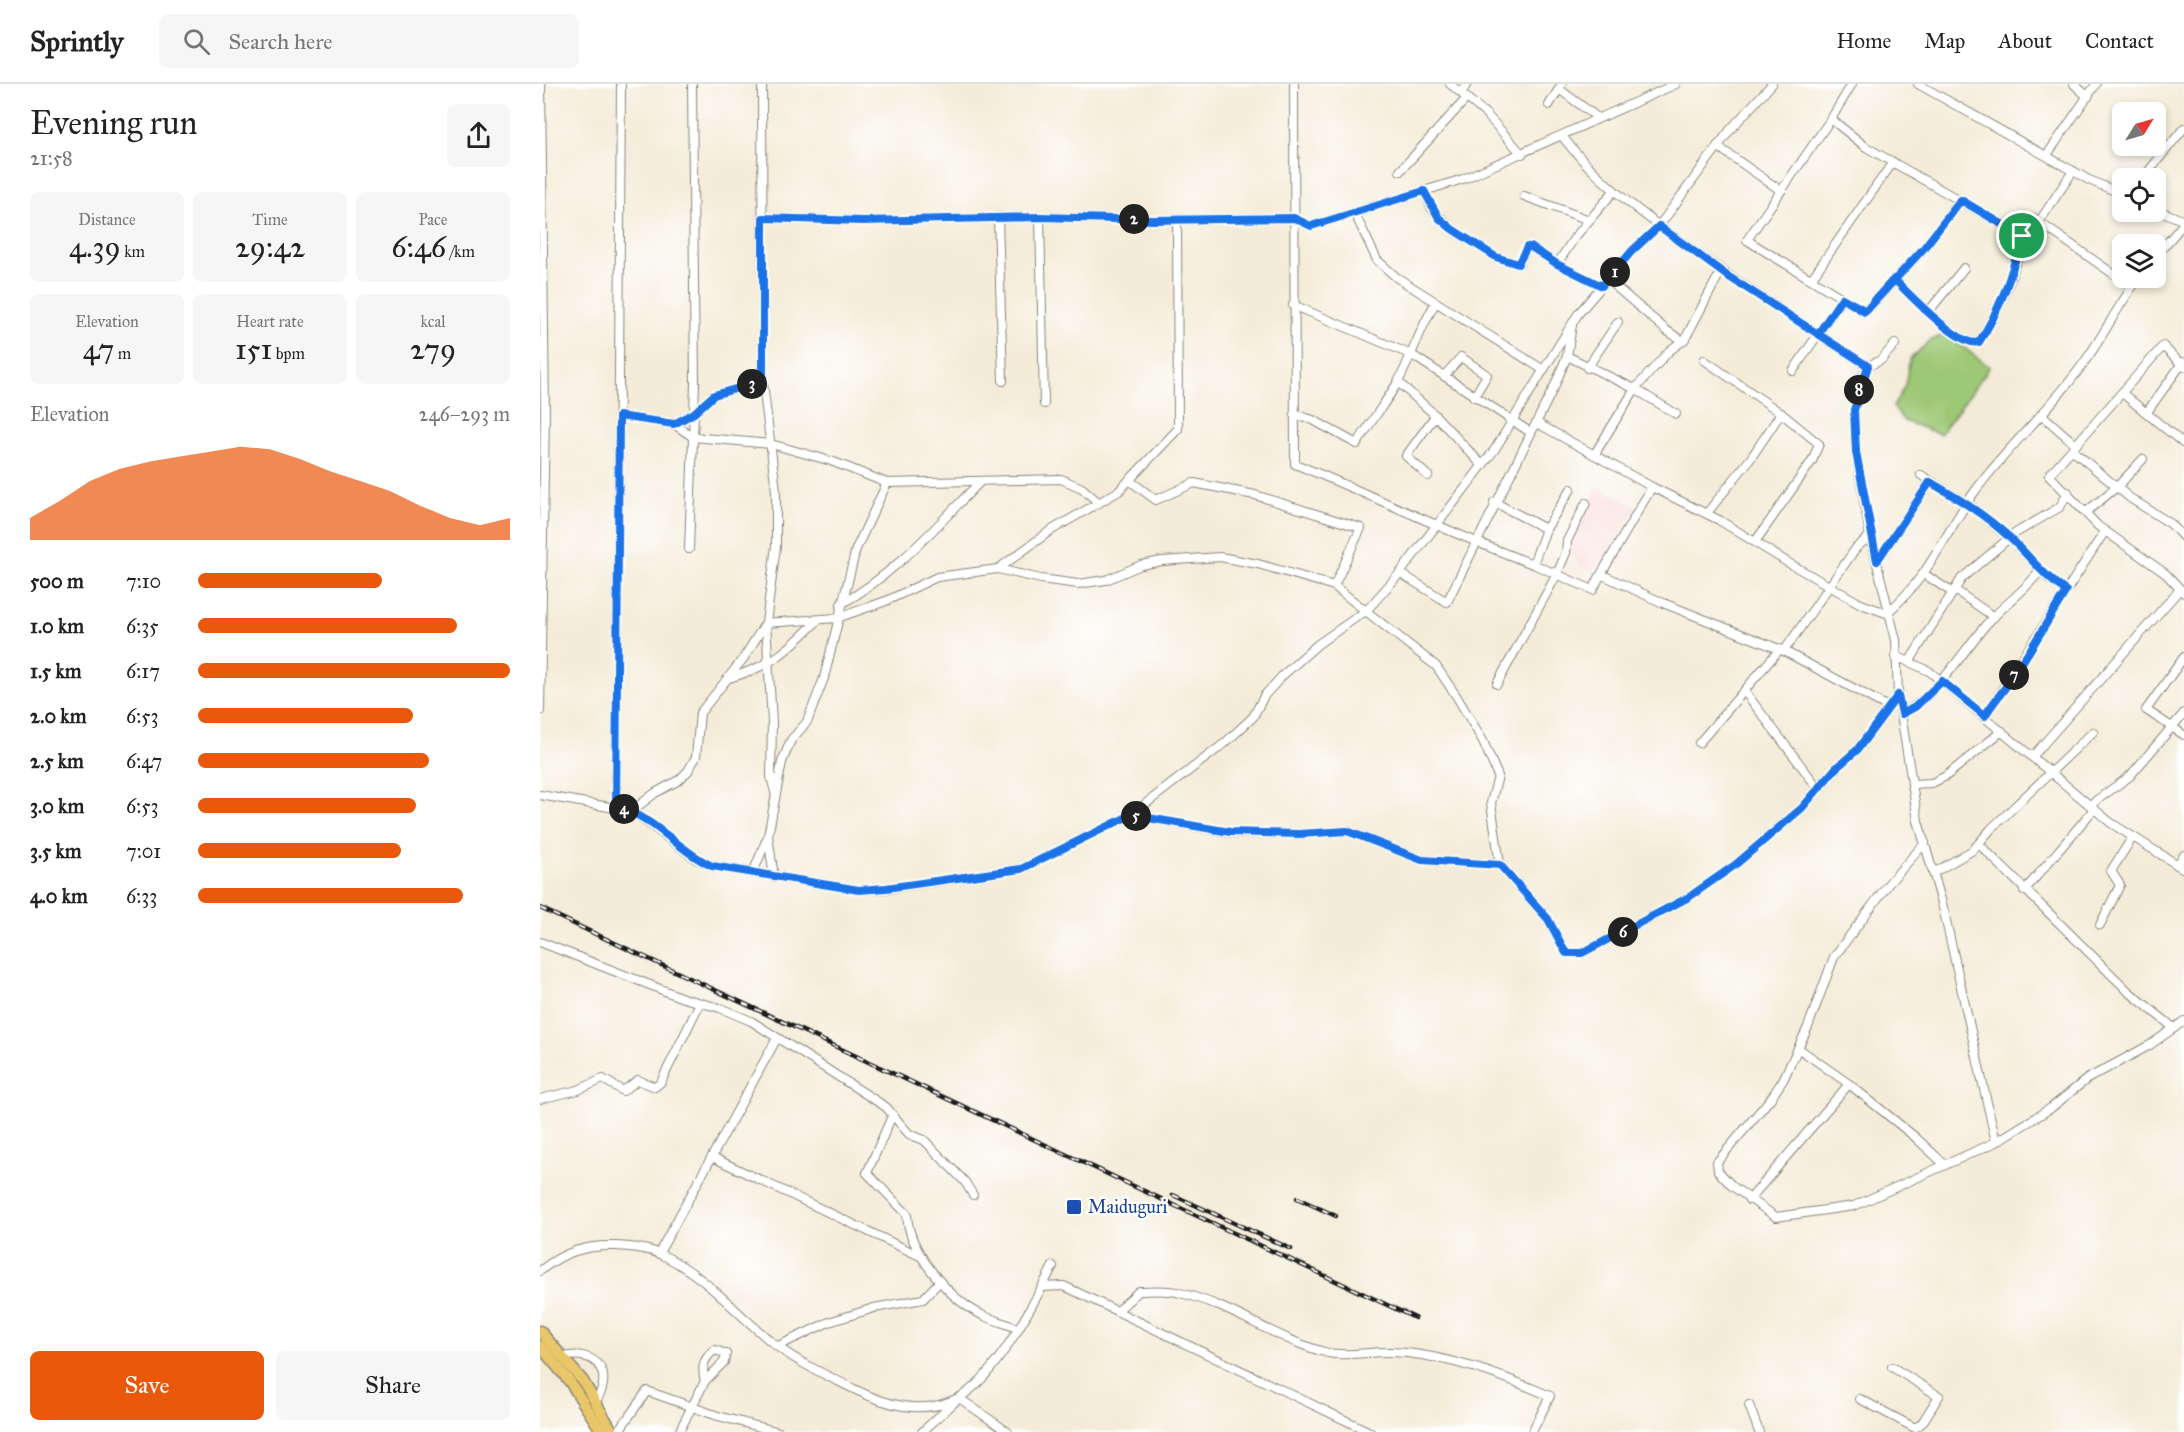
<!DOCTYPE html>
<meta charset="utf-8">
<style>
body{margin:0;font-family:"IM FELL Great Primer",serif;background:#f6f6f6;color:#222;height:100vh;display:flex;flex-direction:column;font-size:22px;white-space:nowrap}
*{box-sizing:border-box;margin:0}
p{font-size:20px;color:#767676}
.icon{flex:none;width:33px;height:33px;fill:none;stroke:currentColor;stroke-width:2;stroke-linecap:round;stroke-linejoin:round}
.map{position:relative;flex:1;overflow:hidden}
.details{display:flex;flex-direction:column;background:#fff;width:540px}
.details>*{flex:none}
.needle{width:39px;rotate:53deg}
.fabs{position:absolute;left:1572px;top:18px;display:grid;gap:12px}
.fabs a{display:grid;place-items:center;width:54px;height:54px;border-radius:9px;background:#fff;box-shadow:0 3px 9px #0003;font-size:30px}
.pin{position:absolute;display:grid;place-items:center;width:51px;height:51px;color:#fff;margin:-26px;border:3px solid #fff;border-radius:50%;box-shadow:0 2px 6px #0007}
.km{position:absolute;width:30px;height:30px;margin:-15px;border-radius:50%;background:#222;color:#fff;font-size:16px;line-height:30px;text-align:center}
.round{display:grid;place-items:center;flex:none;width:63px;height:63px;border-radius:9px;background:#f6f6f6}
.summary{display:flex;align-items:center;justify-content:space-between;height:102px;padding:0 30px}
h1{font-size:33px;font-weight:600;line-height:45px}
.figures{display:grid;grid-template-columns:repeat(3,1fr);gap:9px;height:102px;padding:6px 30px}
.figures div{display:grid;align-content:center;border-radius:9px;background:#f6f6f6;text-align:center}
.figures b{font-size:30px;font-weight:600}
.figures small{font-size:16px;font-weight:400}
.figures p{font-size:16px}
.chart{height:168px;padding:12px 30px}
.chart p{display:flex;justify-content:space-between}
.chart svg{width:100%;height:108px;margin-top:6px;fill:#ea580c;opacity:.7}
.action{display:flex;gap:12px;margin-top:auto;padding:12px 30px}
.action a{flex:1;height:69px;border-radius:9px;background:#ea580c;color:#fff;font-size:24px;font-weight:600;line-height:69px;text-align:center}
.action a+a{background:#f6f6f6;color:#222}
ul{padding:0 30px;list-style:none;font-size:20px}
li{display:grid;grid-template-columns:96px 72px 1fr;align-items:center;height:45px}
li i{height:15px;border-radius:8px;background:#ea580c}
header{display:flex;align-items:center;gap:36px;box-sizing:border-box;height:84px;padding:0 30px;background:#fff;border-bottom:2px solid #e0e0e0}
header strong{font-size:28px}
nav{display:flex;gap:33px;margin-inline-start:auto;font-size:21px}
.search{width:420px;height:54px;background:#f6f6f6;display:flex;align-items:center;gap:15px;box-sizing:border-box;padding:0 21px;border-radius:9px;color:#767676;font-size:22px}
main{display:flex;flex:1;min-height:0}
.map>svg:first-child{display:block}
.built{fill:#f7d0cc}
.green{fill:#9dc875;stroke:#5c7248;stroke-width:1.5}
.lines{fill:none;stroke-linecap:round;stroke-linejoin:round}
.minor-casing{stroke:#88847a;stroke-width:10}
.highway-casing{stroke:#88847a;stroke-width:13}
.minor{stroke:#fff;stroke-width:8}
.highway{stroke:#e9c769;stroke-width:10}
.rail-casing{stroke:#1c1c1c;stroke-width:4.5}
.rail{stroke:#fff;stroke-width:2;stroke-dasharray:7;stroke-linecap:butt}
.route-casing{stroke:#fff;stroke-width:12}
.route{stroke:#1a73e8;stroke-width:8}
.transit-dot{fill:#1a4fb4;stroke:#fff;stroke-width:2}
.labels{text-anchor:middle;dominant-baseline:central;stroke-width:5;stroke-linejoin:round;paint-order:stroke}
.transit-label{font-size:18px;fill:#164399;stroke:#fff;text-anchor:start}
</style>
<header>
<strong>Sprintly</strong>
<div class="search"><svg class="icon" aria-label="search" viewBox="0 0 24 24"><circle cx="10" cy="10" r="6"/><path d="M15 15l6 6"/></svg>Search here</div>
<nav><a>Home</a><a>Map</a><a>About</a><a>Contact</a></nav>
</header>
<main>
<section class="details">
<div class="summary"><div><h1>Evening run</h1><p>21:58</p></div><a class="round"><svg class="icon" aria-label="share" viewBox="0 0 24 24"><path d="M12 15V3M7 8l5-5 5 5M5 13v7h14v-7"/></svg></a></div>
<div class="figures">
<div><p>Distance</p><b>4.39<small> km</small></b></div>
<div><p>Time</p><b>29:42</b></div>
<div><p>Pace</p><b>6:46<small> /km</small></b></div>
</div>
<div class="figures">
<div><p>Elevation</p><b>47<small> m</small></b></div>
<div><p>Heart rate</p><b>151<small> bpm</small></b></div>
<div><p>kcal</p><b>279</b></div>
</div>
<div class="chart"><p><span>Elevation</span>246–293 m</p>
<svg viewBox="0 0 160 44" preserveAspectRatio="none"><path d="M0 44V35L10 28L20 20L30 15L40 12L50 10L60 8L70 6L80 7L90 11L100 16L110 20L120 24L130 30L140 35L150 38L160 35V44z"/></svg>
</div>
<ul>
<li><b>500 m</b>7:10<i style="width:59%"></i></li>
<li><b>1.0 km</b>6:35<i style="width:83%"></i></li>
<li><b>1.5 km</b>6:17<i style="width:100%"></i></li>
<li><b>2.0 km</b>6:53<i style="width:69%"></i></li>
<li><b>2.5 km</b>6:47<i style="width:74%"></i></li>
<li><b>3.0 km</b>6:53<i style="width:70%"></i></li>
<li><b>3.5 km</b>7:01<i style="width:65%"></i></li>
<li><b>4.0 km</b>6:33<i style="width:85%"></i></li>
</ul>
<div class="action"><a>Save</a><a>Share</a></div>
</section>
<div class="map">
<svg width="1644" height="1348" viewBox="0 0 1644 1348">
<rect width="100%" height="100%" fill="#fff"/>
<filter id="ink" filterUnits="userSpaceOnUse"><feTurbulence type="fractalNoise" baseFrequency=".0167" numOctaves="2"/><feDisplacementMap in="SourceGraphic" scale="12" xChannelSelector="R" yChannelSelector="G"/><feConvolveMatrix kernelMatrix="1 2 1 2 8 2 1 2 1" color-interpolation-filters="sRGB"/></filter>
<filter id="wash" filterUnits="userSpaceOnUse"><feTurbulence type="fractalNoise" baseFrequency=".008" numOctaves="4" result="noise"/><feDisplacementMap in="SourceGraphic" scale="24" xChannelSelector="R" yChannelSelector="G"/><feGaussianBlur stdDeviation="1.35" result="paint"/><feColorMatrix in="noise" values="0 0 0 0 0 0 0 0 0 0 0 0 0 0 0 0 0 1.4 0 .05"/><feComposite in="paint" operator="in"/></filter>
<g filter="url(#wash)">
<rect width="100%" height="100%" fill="#f4ecd8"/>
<path class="built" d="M1058 403 1098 423 1064 479 1051 486 1041 482 1026 464 1040 433Z"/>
<path class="green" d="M1405 250 1450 283 1400 350 1364 337 1353 323 1365 301 1370 275 1390 257Z"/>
</g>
<g filter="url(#ink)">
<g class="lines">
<defs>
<g id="minor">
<path d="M222 0 223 299 236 407V462L226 539 232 638 231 693 235 708"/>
<path d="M754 0 755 380C835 412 912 451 993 480"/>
<path d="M910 0 946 30 982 70"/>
<path d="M1312 0 1291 35 1326 63 1482 152"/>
<path d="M1378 0 1549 96 1582 110"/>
<path d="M1534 0 1548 13"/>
<path d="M1019 5 1058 34"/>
<path d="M921 9 927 0"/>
<path d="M1009 21 1022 0"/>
<path d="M1291 35 1207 156 1218 163 1325 228 1383 165 1421 116"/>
<path d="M1022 52C1054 94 1095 124 1137 155 1199 200 1263 241 1328 282"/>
<path d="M1177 62 1240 106"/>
<path d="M1507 71 1556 0"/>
<path d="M860 87 927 14"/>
<path d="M1603 94 1644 44"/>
<path d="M884 107 892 125 912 145 956 173 979 180 987 163H991L1017 180 1062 202"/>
<path d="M984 112 1049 136"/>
<path d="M1616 125 1644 137"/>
<path d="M815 130 837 176 856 193 1002 285"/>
<path d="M458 133 463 297"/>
<path d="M500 133 504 320"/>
<path d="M223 134 323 137 500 133 613 136 754 134 771 142 923 95 1136 0"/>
<path d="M1499 138 1592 203"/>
<path d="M1616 172 1644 139"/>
<path d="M1017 180 1035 153 1074 107"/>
<path d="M1272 194 1353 78"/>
<path d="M1354 195C1368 208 1421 266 1439 257 1452 237 1464 214 1472 191 1479 171 1482 153 1493 134L1499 138 1533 87"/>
<path d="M1068 196 1126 246 1141 256"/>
<path d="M753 221 872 271 990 348"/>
<path d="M1389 227 1424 184"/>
<path d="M1355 260 1341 276 1328 282 1322 294 1314 326 1316 368 1330 452 1356 556 1358 611 1378 737 1402 819 1456 1058"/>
<path d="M1027 272 1095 305 1129 267 1145 255 1181 187"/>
<path d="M1164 276 1241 329 1279 360 1272 377 1215 458"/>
<path d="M1644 283 1623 262 1509 391 1558 442 1626 490 1644 509"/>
<path d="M1047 284 1078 238"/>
<path d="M1253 287 1302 215"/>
<path d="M904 292 921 273 947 291 934 313"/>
<path d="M858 298 894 330 942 381"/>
<path d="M1582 309 1644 360"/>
<path d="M1607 328 1643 278"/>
<path d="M754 330 773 336 817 360C830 339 845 319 858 298 872 272 880 244 896 218"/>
<path d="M1501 330 1536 361"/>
<path d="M79 332 134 340 154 329 174 311 223 297"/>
<path d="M997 339 1112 403 1179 436 1247 478 1321 520 1349 530"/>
<path d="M134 340 153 353 231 360 291 377 347 399 521 395 542 404 559 419"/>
<path d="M1532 366 1590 414 1631 440 1644 454"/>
<path d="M1054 371 1095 305 1136 330"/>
<path d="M1381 391 1427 420"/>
<path d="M888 392 866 372 895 332"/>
<path d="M589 396 616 416 654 399 715 411 821 444 794 502"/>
<path d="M954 418 1006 445 993 480 1053 506 1060 492H1065L1123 519 1244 567 1348 623"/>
<path d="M1427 419 1470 454 1509 495 1526 507"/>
<path d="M1546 428 1578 402 1603 375"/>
<path d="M1167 429 1211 374 1241 329"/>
<path d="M1006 445 1031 405"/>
<path d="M149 465 155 299 152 0"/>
<path d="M1337 477 1390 398"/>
<path d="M458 485 501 495 538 500 566 496 601 481 622 477 680 473 718 480 794 502 896 582 917 613 943 657 958 692 951 719 960 781 1008 835 1026 869H1042L1149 813 1195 781 1262 724 1295 685 1317 666 1358 611"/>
<path d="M860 489 907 518 1015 301 1027 272 1032 241"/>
<path d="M1384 490 1413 509"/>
<path d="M1060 492 1112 403"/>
<path d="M1415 506 1454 533"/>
<path d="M301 520C356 490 397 441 441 397"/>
<path d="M1348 528C1391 491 1402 454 1433 410 1468 361 1516 321 1550 270 1567 245 1580 218 1599 194"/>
<path d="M226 539 297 534 346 517 397 493 458 485 510 447 579 407 638 345 637 136"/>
<path d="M1244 567 1316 464 1330 452"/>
<path d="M1356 572 1389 587 1571 739 1644 785"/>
<path d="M1644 573 1606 626 1644 651"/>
<path d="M1369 578 1422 494 1474 450 1520 423 1528 408"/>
<path d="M189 594C232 582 247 567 278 536"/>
<path d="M957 600 1017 490 1026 469 1027 457 1046 419"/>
<path d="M1205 608 1278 704"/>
<path d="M0 627 5 329 1 0"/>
<path d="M1362 630C1398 610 1418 574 1444 543 1461 523 1484 508 1500 487"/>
<path d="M1445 632 1565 447"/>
<path d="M1159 659 1240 565"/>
<path d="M1492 673 1640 505"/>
<path d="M1372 700 1392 699 1406 692 1462 647"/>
<path d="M0 711 92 727 156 775 172 782 319 806 346 805 481 785 591 731 685 659 713 633 724 612 743 591 778 560 827 526 860 489 955 365 1038 230 1092 167 1119 142 1190 46 1232 0"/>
<path d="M1550 721 1590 692 1644 629"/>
<path d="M76 723 81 0"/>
<path d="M92 727 115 709 139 696 148 687 156 673 160 629 203 575 225 540"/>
<path d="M591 731 690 749 759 750 807 747 882 776 960 781"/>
<path d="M228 752 234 793"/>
<path d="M1385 759 1349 799 1294 873 1268 943 1243 996 1231 1014 1177 1078 1178 1087 1192 1102 1236 1133 1314 1122 1456 1058 1511 1024 1547 995 1610 961 1644 937"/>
<path d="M1439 760 1588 907 1634 944"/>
<path d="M1637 781 1644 771"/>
<path d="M213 789 228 752 242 678 251 656 267 638 284 594 316 465 347 399"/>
<path d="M1393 789 1433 766 1451 745 1553 648"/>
<path d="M1484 807 1554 725"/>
<path d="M1560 841 1580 801 1571 787 1592 754"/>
<path d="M0 858 143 914 180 924 211 937 346 1023 369 1050 384 1056 425 1098 433 1111"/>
<path d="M1258 964 1309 1000 1375 1053 1404 1080"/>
<path d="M0 1015 38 1006 63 995 83 1007 98 996 115 1003 121 998 160 919"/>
<path d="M352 1032 327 1089 367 1130C368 1167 409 1215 442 1231 453 1236 465 1239 477 1244"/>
<path d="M172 1073 382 1173"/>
<path d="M1209 1116 1309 1000"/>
<path d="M119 1169 237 954"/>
<path d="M0 1187C23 1168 46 1161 75 1162 90 1163 107 1164 120 1170 165 1190 199 1233 238 1263 261 1280 288 1292 314 1305 346 1321 383 1332 418 1314 454 1296 494 1219 513 1182"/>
<path d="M502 1203 524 1202 830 1348"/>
<path d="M577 1227 599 1207C612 1207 627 1205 640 1209 692 1221 736 1256 788 1269 808 1273 832 1267 852 1268 905 1270 962 1291 1010 1312L992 1348"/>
<path d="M238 1262 289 1238 334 1224 383 1215 399 1198"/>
<path d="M24 1273C57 1265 74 1290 56 1317"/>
<path d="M1320 1315 1375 1344 1382 1339 1399 1312 1352 1283"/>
<path d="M1209 1321 1219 1348"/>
<path d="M78 1348 107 1307 178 1332 239 1348"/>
<path d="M139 1348 165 1297 184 1278 186 1270 175 1266C163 1274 161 1284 165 1297"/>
<path d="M382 1348 419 1314 468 1348"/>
</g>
<g id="highway">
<path d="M0 1247 43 1297 73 1348"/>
<path d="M0 1262 30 1298 62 1348"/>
</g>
</defs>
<use href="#minor" class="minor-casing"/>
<use href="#highway" class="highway-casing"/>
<use href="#minor" class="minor"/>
<use href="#highway" class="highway"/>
<defs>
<g id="rail">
<path d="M0 824 875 1234"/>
<path d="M633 1111 751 1165"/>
<path d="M757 1114 796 1132"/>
</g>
</defs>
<use href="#rail" class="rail-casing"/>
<use href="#rail" class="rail"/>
</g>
</g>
<g class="lines" filter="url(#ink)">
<defs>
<path id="route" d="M1482 152 1421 116 1383 165 1326 227 1302 214 1278 250 1186 191 1119 142 1092 167 1062 202 1017 180 991 163H987L978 180 956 173 912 145 899 134 884 107 771 142 754 134 612 136 500 133 323 137 223 134V297L174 311 154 329 134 340 79 332 76 723C113 731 138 767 172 782L319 806 346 804 481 785 591 731 690 748 759 750 807 747 882 776 960 781 1008 835 1026 869H1042L1149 813 1195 781 1262 724 1295 685 1317 666 1358 611 1362 630 1375 623 1402 597 1445 632C1453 618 1463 608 1472 594 1491 566 1508 536 1526 507 1503 492 1489 471 1469 453 1444 430 1419 415 1390 398L1337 477 1316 368 1314 326 1328 282 1278 250 1302 214 1325 228 1326 227C1335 216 1344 205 1354 195 1368 209 1421 265 1439 258 1461 225 1472 189 1482 152"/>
</defs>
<use href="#route" class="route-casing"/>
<use href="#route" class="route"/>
</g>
<rect class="transit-dot" x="526" y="1115" width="16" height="16" rx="3"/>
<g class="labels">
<g class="transit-label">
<text x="548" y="1123">Maiduguri</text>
</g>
</g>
</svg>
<div class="fabs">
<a><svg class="needle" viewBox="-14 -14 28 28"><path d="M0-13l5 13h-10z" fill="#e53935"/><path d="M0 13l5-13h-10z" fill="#767676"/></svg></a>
<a><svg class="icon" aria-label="locate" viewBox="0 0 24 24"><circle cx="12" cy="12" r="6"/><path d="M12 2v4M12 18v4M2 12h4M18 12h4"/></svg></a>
<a><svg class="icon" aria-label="layers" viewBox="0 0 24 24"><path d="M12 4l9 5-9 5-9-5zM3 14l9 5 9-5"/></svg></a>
</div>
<div class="pin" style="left:1482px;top:152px;background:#1e9e55"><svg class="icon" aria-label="arrive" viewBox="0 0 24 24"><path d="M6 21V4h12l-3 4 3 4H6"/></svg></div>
<b class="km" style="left:1075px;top:188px">1</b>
<b class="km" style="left:594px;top:135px">2</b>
<b class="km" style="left:212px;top:300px">3</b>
<b class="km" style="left:84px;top:725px">4</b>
<b class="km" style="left:596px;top:732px">5</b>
<b class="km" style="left:1083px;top:848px">6</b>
<b class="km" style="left:1474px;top:591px">7</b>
<b class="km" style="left:1319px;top:306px">8</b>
</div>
</main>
